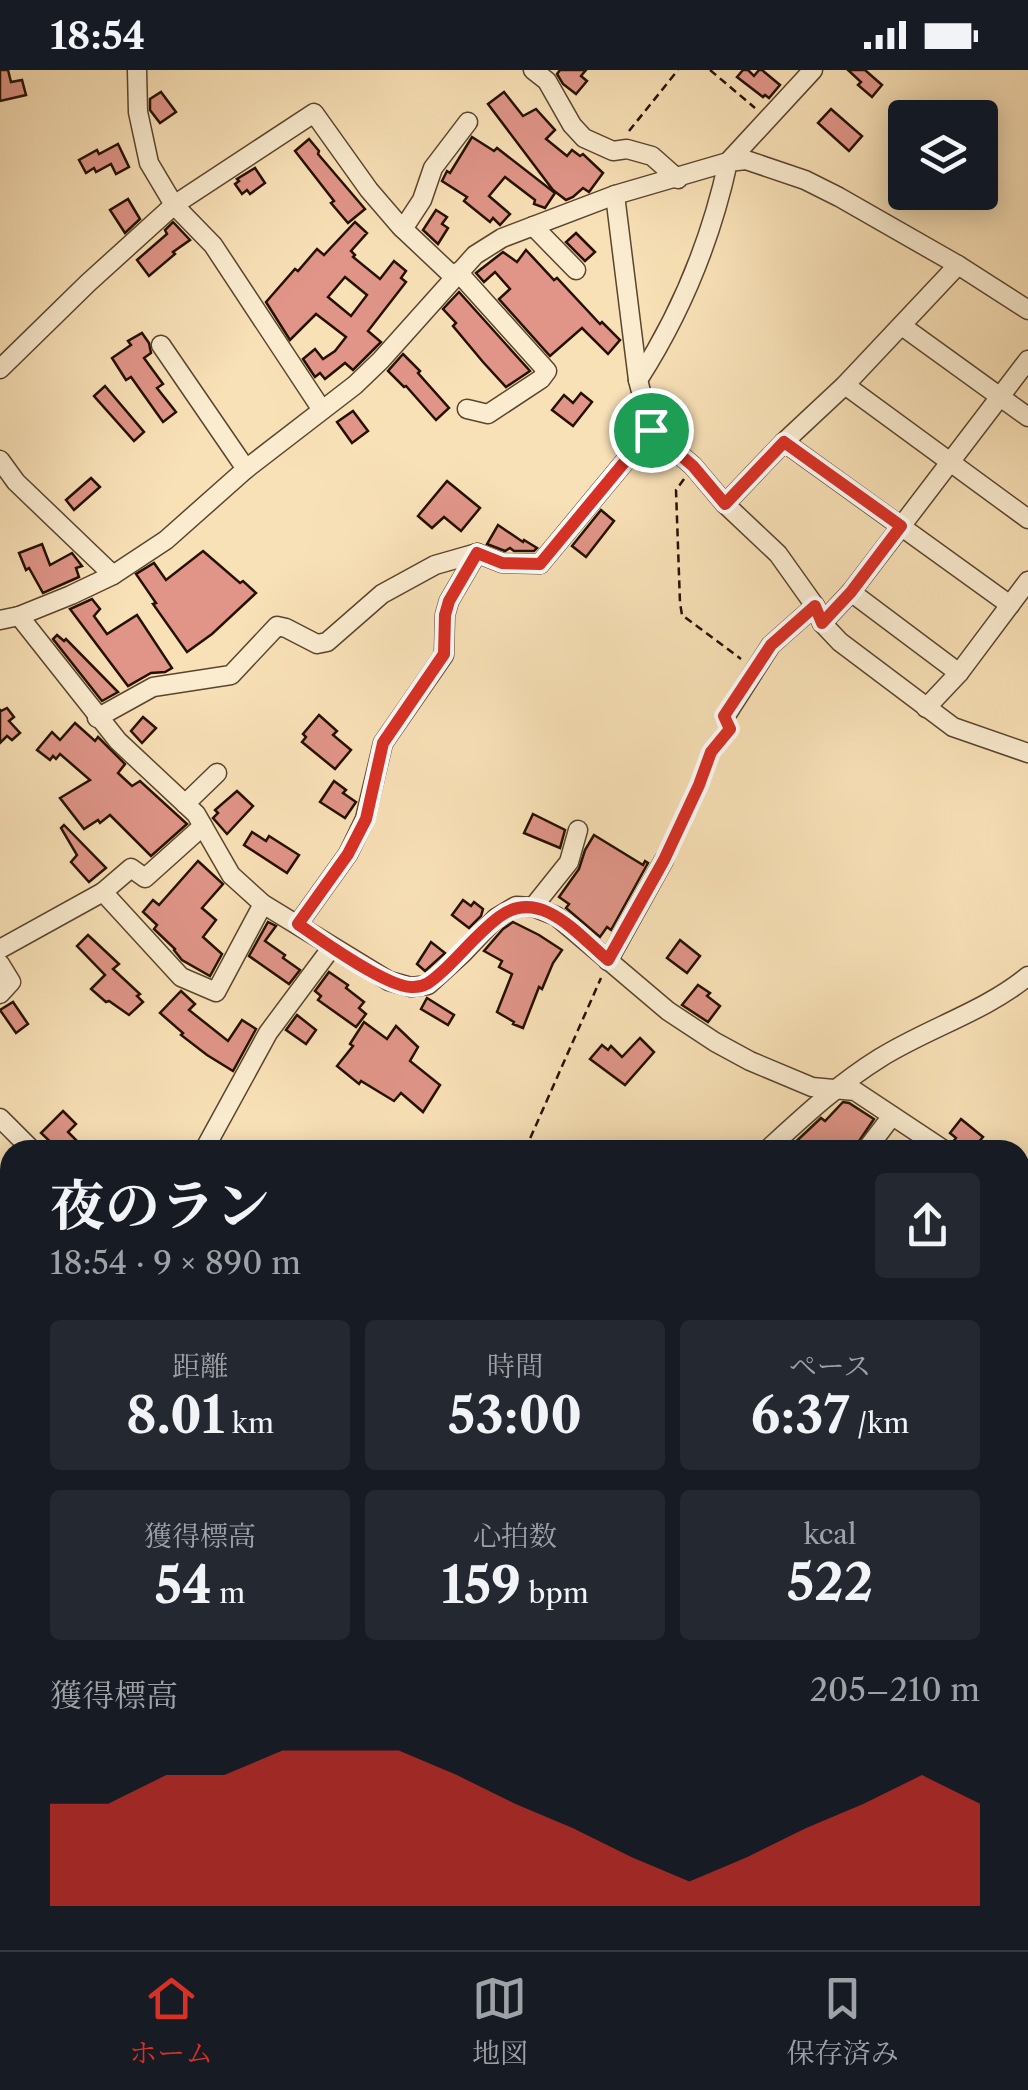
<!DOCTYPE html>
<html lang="ja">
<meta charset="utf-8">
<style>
body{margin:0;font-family:"Libre Caslon Text","Noto Serif JP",serif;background:#242831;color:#f1f3f6;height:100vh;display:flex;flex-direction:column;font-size:38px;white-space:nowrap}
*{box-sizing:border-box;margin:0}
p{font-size:32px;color:#9ea1a6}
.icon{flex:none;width:55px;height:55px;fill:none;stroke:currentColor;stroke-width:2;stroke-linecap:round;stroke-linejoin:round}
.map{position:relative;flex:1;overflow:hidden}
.sheet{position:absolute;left:0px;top:1070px;width:1030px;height:810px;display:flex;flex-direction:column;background:#171b24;border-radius:30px 30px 0 0;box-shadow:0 5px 25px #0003}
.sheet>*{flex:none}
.tools{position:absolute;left:888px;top:30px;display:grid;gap:20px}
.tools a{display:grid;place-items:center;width:110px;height:110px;border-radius:10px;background:#171b24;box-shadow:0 5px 25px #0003;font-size:50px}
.pin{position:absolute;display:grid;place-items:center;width:85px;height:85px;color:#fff;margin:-42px;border:5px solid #fff;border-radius:50%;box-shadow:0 2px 10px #0007}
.round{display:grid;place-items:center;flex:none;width:105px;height:105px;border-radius:10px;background:#242831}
.head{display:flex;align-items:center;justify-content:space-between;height:170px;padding:0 50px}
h1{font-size:55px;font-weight:700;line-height:75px}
.metrics{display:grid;grid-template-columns:repeat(3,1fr);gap:15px;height:170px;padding:10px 50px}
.metrics div{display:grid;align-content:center;border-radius:10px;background:#242831;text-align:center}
.metrics b{font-size:50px;font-weight:700}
.metrics small{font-size:28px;font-weight:400}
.metrics p{font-size:28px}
.chart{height:280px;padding:20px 50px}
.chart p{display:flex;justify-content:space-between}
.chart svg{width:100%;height:180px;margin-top:10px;fill:#d93025;opacity:.7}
.status{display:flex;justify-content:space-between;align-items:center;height:70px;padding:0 50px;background:#171b24;direction:ltr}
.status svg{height:28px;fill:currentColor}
.tab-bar{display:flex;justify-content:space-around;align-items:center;height:140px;border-top:2px solid #363941;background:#171b24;font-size:28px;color:#9ea1a6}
.tab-bar a{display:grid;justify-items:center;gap:5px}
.tab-bar .selected{color:#d93025}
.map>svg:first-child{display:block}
.green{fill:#c1c28c;stroke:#736a46;stroke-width:2.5}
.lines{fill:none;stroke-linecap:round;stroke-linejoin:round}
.river{stroke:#9fbea9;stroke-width:25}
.building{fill:#e09588;stroke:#251100;stroke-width:2.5;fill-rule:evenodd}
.minor-casing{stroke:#5a452e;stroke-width:21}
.path{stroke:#251100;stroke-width:2.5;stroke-dasharray:8 5;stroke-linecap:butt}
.minor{stroke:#fbecd0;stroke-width:18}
.route-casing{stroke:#fff;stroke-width:20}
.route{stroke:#d93025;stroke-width:12}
</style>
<div class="status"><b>18:54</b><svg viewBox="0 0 49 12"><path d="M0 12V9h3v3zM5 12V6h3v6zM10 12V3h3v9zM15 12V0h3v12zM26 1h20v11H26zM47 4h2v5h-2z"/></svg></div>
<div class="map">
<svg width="1028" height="1880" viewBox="0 0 1028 1880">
<rect width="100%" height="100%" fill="#f9e1b7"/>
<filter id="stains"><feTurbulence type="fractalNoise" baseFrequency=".002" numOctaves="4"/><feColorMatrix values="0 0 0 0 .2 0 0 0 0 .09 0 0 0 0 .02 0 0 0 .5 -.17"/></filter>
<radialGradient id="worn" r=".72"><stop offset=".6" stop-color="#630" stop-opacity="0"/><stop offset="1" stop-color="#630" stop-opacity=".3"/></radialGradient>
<g class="green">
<path d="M1028 1352V1511L1020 1500V1377Z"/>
<path d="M224 1870H570L559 1880H221Z"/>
</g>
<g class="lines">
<g class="river">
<path d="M1020 1331 1028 1319"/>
<path d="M450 1870 452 1880"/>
</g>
</g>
<g class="building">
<path d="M0 0H8L11 12 22 10 26 25 0 31Z"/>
<path d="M560 0H586L581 6 587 11 576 24 563 14 557 4Z"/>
<path d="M743 0H748L754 6 759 0H762L780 15 769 28 765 25 763 27 737 7Z"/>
<path d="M848 0H865L882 15 872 27 858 15 861 12Z"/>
<path d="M161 22 176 42 160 53 150 40V29Z"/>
<path d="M504 22 523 46 536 39 555 60 546 69 567 86 572 80 580 86 583 84 603 103 589 122 583 118 573 127 566 130 553 120 488 34Z"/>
<path d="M831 39 862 66 849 81 818 53Z"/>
<path d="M472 67 494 81 497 78 555 123 545 138 534 134 535 130 505 107 489 126 510 144 500 155 493 148 490 152 464 131 467 127 442 111 447 101 450 103Z"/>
<path d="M309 69 319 81 318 84 365 139 348 153 331 133 334 131 295 81Z"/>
<path d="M118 74 129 97 116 104 111 94 96 102 94 98 86 103 79 90 97 80 99 84Z"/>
<path d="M255 98 265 113 250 124 247 120 242 124 235 114 239 111 237 109Z"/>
<path d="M128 129 140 149 125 163 110 140Z"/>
<path d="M436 140 447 147 442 154 448 158 438 174 423 160Z"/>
<path d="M173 152 190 170 173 182 175 184 149 206 137 190 167 164 165 160Z"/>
<path d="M355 152 367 163 351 181 355 185 353 187 380 209 394 191 406 201 401 208 406 212 368 261 381 272 353 300 345 293 325 309 320 303 315 307 303 289 315 279 323 289 335 281 346 267 316 244 290 270 266 232 295 199 298 201 317 179 324 185ZM345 207 367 225 351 246 328 227Z"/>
<path d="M576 163 595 182 585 191 566 172Z"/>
<path d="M526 180 554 210 557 208 600 254 602 252 620 270 608 284 582 258 550 286 499 229 510 219 495 202 484 212 476 203 503 182 517 192Z"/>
<path d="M459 222 530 301 506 317 483 292 453 256 456 253 443 239Z"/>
<path d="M142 263 149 273 151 283 144 288 163 314 157 318 176 342 163 352 131 307 126 310 112 288 131 275 128 271Z"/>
<path d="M403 284 420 301 418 303 449 338 436 350 406 316 404 317 388 301Z"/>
<path d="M105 316 144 362 134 371 94 326Z"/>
<path d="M581 323 592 332 573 356 552 340 564 325 573 333Z"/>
<path d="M353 341 368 361 352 373 337 352Z"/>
<path d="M91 408 100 417 74 440 66 430Z"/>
<path d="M447 411 480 438 461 461 444 447 432 458 418 446Z"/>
<path d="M601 440 614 451 586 487 572 476Z"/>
<path d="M498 455 523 472 524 470 537 478 534 481H514L510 478 505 481 487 474Z"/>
<path d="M42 474 50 495 72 483 82 496 76 498 79 507 43 523 29 498 26 500 19 483Z"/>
<path d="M203 481 240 513 243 511 256 523 212 564 187 582 153 534 156 533 136 504 154 493 166 510Z"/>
<path d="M92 529 100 539 94 546 107 564 137 545 172 598 165 602 151 603 128 616 70 539Z"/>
<path d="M57 565 64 571 66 569 118 622 102 631 53 569Z"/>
<path d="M7 638 14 647 9 651 20 663 12 670 7 666 0 673V640L1 641Z"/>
<path d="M319 645 337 661 333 665 351 680 335 699 302 672 306 667 303 664Z"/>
<path d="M143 647 156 658 142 673 131 661Z"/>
<path d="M75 653 95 671 98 667 125 694 118 703 132 716 140 711 187 754 151 786 110 745 100 753 98 750 84 759 60 728 90 710 60 684 56 689 53 686 50 690 37 680 52 662 60 670Z"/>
<path d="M334 711 346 720 343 723 356 732 345 748 320 732Z"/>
<path d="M237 721 253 736 227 764 213 748 218 743 215 740Z"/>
<path d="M533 744 565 760 560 778 524 763Z"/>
<path d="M64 755 106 798 89 812 71 792 77 785 61 758Z"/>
<path d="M252 762 266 771 269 766 299 785 287 803 244 775Z"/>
<path d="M594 765 643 795 645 791 648 793 611 860 607 857 600 867 566 838 569 834 559 827 579 799 585 780Z"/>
<path d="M198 791 223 814 202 838 216 850 203 867 222 884 210 906 182 890 174 880 175 879 154 859 157 855 143 842 153 830 159 835Z"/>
<path d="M463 830 471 836 474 832 483 839 481 846 469 858 452 845Z"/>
<path d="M268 852 276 856 265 871 285 885 283 888 300 900 289 914 249 886Z"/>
<path d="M513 852 539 865 562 880 553 893 542 919 539 917 523 958 513 954 514 952 497 942 512 904 499 897 502 891 484 881 503 859Z"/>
<path d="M88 865 119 894 113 899 140 924 137 926 143 932 129 945 109 931 106 932 91 919 105 905 77 876Z"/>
<path d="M680 870 700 886 687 903 667 888Z"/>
<path d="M431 872 445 883 425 901 417 894Z"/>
<path d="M329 902 348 915 346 918 364 932 359 938 366 944 356 957 318 930 321 926 315 921Z"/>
<path d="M698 915 710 923 707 926 720 936 708 952 682 935Z"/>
<path d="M181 921 195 934 189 940 228 971 242 950 256 959 233 1001 207 985 181 965 183 963 160 943Z"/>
<path d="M427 928 454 945 448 955 421 939Z"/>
<path d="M13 932 28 954 16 963 0 940Z"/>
<path d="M297 945 316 960 306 974 286 960Z"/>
<path d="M364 952 387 969 396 956 418 977 410 991 440 1015 423 1042 401 1023 394 1031 361 1011 359 1014 337 996 353 976 350 974Z"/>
<path d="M640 968 654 982 625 1015 590 989 602 975 608 980 611 976 622 987Z"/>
<path d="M843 1032 849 1033 874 1049 853 1080H831L823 1074 818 1080H787L821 1048 825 1051Z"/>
<path d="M63 1041 76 1054 68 1062 86 1080H59L41 1063Z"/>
<path d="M961 1049 983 1067 972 1080H960L953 1072 956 1068 950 1063Z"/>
</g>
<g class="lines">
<defs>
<g id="minor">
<path d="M137 0 138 42 149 93 174 135 213 175 322 340"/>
<path d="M533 0 547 11 572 55 584 68 613 81 627 79 652 86 678 109"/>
<path d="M615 125 638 310 651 360 693 396 725 434 778 484 815 536 822 553 840 572 953 657 1028 683"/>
<path d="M533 156 576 200"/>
<path d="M403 159 422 130 433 98 468 52"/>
<path d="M458 202 547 301 541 309 488 344 467 339"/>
<path d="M902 256 1028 347"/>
<path d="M161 275 246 399"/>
<path d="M0 299 88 213 174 135 314 43 369 120 400 156 454 207"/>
<path d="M638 310C681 243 711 170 728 92L746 90 805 110 839 127 958 195 1028 240"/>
<path d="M845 315 1028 449"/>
<path d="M784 372 1010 535"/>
<path d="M0 390 16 412 113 505"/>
<path d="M725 434 784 372 845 315 958 195"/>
<path d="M851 522 959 603"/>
<path d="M19 546 118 671 196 744 231 805 263 834 389 911 411 917 428 915 463 883 496 848 516 836 533 837 556 846 668 941 715 972 750 991 812 1017 855 1021 944 1080"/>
<path d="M0 550 19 546 71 525 113 505 166 470 246 399 355 315 381 290 475 185 502 168 615 125 728 92 813 0"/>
<path d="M822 553 851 522 1028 290"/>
<path d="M926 638 959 603 1028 511"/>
<path d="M725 647 771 575 815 536"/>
<path d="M97 648 153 617 231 605 277 556 286 558 317 574 327 572 382 524 435 495 477 483"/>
<path d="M185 734 217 703"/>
<path d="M103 822 131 798 145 808 203 756"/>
<path d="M533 837 569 792 578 760"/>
<path d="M298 854 348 784 365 749 383 673 444 585 445 545 449 531 477 483 502 493 540 494 651 360"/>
<path d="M0 879 103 822 181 907 216 922 263 834"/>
<path d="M608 891 664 790"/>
<path d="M0 894 11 912 0 924"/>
<path d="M0 1048 32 1080"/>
<path d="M204 1080 268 963 332 877"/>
<path d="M767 1080C803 1047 838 1014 880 988 928 958 984 942 1028 906"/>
<path d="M866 1080 892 1046"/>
<path d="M1020 1121 1028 1124"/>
<path d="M1020 1214 1028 1219"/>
<path d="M1020 1256 1028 1248"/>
<path d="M1020 1725 1028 1717"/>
<path d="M0 1764 10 1757"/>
<path d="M747 1870 761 1880"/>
<path d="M97 1880 105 1870"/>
<path d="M815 1880 824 1870"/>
</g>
</defs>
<use href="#minor" class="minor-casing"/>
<g class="path">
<path d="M710 0 755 38"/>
<path d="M629 61 678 0"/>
<path d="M684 409 676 420 680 533 682 545 741 589"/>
<path d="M671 776 699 715 711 682 727 663"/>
<path d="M525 1080 601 908"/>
</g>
<use href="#minor" class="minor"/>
</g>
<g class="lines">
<defs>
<path id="route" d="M651 360 693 396 725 434 784 372 901 456 851 522 822 553 815 536 771 575 724 646 730 659 711 682 699 715 664 790 608 890C578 865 540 816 499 847 479 862 462 883 444 900 434 909 426 918 411 917 385 916 321 870 298 854L348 784 366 749 383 673 444 584 445 545 449 531 477 483 502 493 540 494Z"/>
</defs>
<use href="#route" class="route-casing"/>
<use href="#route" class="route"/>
</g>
<rect width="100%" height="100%" filter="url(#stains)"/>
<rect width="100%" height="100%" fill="url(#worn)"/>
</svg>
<div class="tools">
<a><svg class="icon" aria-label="layers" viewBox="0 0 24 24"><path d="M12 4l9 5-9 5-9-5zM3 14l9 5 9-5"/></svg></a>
</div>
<div class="pin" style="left:651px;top:360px;background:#1e9e55"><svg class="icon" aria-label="arrive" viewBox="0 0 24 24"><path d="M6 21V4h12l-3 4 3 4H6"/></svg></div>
<section class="sheet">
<div class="head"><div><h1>夜のラン</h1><p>18:54 · 9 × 890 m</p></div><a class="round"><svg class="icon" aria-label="share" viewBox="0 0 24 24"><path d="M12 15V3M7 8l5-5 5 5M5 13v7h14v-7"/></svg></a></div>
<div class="metrics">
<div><p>距離</p><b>8.01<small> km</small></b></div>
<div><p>時間</p><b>53:00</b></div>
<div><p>ペース</p><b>6:37<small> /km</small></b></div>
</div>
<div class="metrics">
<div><p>獲得標高</p><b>54<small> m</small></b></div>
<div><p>心拍数</p><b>159<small> bpm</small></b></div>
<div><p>kcal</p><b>522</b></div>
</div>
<div class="chart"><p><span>獲得標高</span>205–210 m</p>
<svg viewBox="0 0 160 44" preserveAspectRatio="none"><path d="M0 44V19L10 19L20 12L30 12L40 6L50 6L60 6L70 12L80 19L90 25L100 32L110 38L120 32L130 25L140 19L150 12L160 19V44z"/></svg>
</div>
</section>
</div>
<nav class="tab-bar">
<a class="selected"><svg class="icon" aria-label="home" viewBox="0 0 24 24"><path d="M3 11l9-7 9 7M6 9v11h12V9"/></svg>ホーム</a>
<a><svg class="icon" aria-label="map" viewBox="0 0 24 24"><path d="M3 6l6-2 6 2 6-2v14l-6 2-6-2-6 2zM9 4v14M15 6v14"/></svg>地図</a>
<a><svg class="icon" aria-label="saved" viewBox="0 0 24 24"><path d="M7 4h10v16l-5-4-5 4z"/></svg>保存済み</a>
</nav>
